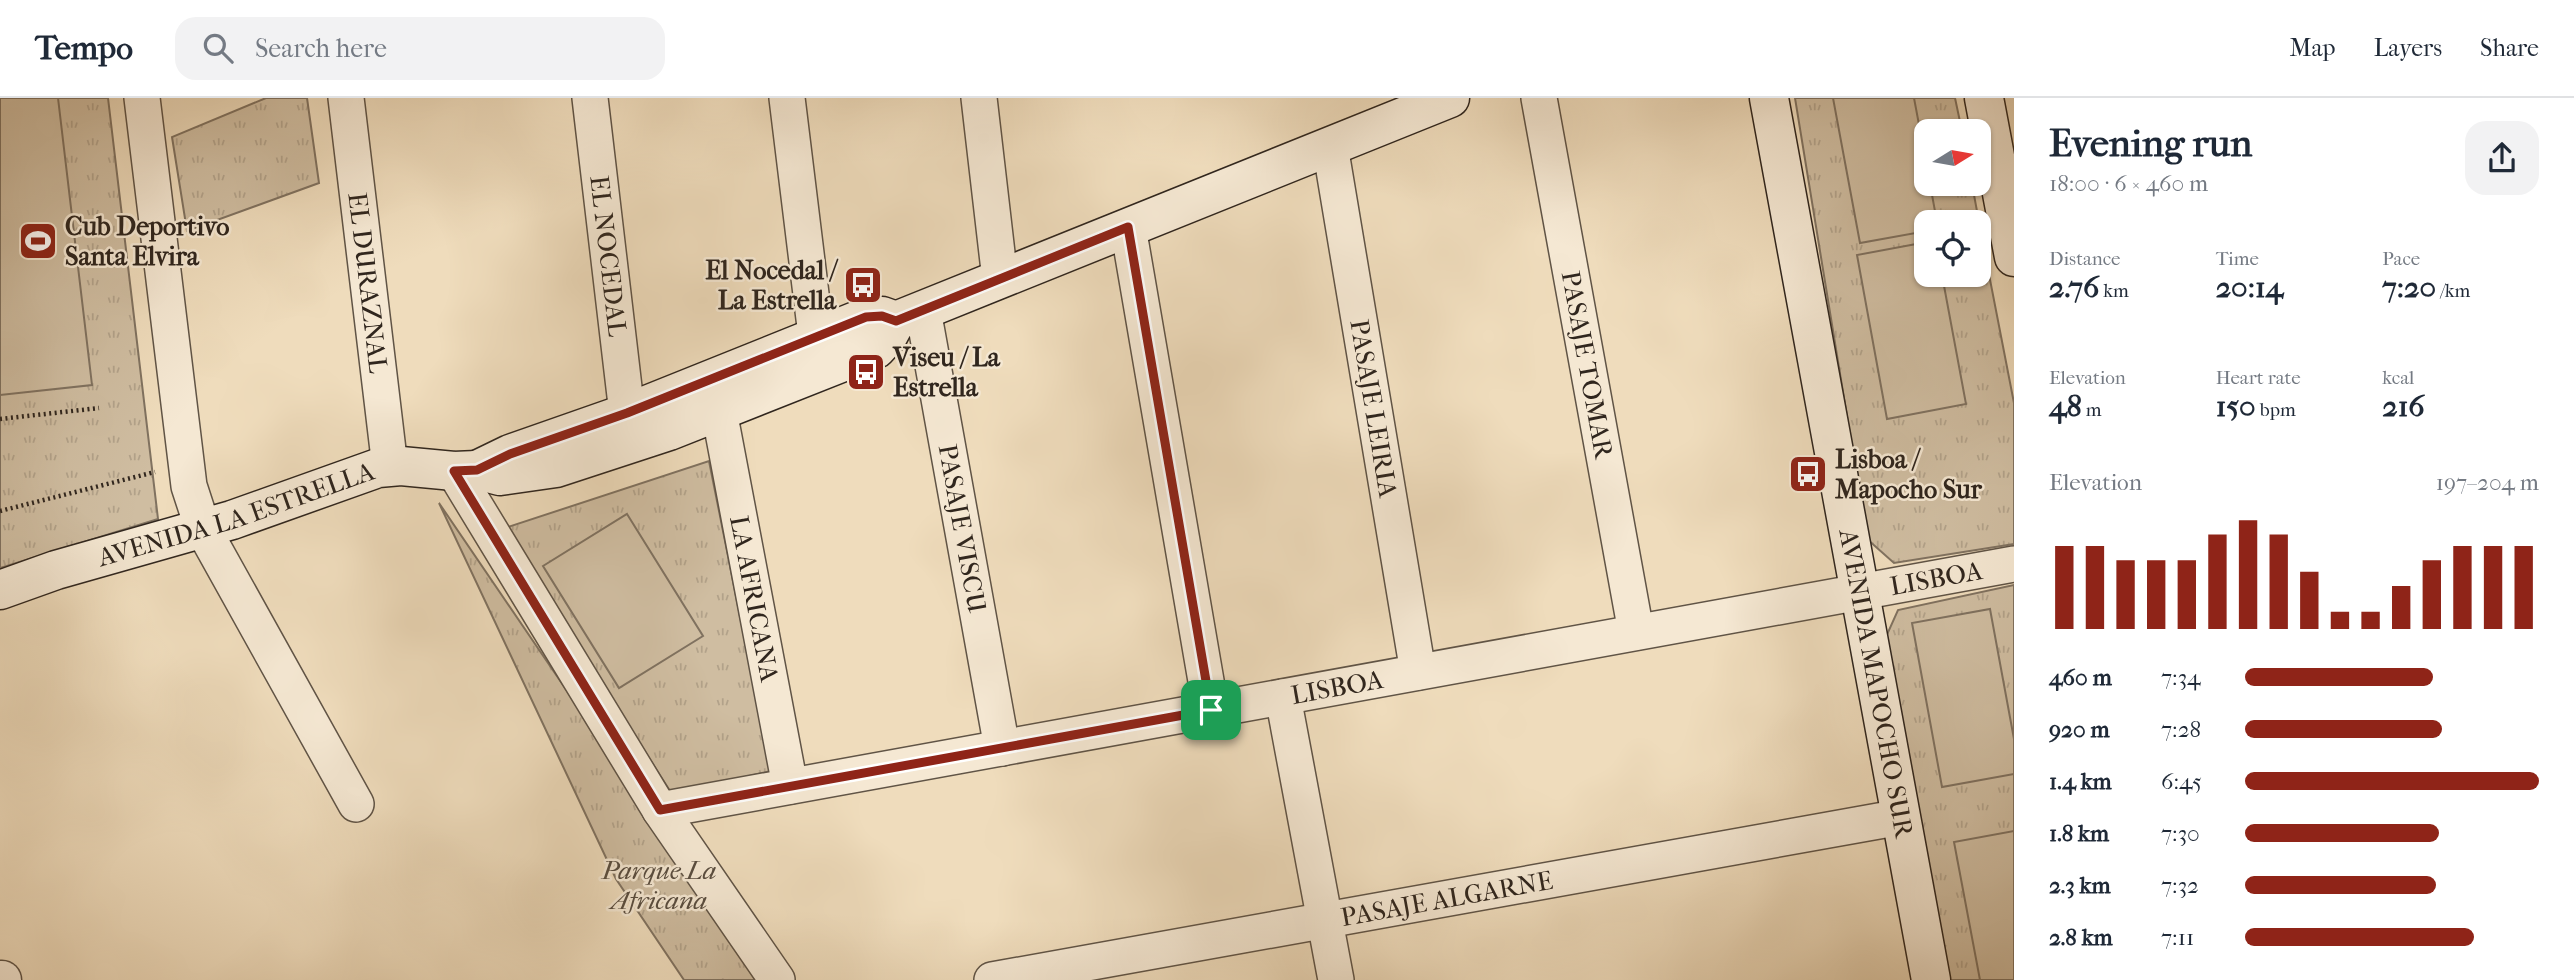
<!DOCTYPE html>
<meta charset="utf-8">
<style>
body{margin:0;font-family:"IM FELL French Canon",serif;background:#f2f2f3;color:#1f2937;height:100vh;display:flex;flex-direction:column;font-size:26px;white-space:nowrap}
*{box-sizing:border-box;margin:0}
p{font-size:23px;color:#747a83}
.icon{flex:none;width:38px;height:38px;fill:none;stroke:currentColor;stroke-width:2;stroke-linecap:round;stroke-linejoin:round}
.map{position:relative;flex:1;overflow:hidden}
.side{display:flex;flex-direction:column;background:#fff;width:560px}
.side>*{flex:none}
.needle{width:46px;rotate:79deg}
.fabs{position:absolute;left:1914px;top:21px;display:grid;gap:14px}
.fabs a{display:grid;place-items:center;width:77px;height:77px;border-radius:14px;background:#fff;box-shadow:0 2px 5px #0004;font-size:35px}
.pin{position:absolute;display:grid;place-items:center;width:60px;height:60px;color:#fff;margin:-30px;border-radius:14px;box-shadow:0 4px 10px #0006}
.round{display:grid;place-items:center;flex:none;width:74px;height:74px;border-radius:21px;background:#f2f2f3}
.summary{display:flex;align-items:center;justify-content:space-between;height:119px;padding:0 35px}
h1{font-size:38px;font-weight:700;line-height:52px}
.stats{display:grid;grid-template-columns:repeat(3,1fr);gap:10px;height:119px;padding:7px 35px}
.stats div{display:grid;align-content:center}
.stats b{font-size:30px;font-weight:700}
.stats small{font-size:19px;font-weight:400}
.stats p{font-size:19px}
.chart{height:196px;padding:14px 35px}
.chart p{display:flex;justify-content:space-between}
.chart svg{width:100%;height:126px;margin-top:7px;stroke:#8f2418;stroke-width:6}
ul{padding:0 35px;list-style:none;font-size:23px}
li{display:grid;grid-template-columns:112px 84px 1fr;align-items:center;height:52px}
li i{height:18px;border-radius:9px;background:#8f2418}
header{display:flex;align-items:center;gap:42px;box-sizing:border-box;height:98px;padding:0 35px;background:#fff;border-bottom:2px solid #e0e1e3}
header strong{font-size:33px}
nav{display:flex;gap:38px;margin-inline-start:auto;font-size:24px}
.search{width:490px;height:63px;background:#f2f2f3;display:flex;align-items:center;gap:18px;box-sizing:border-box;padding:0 24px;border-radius:21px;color:#747a83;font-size:26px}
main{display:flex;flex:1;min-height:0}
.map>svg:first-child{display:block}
.park{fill:url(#park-tufts);stroke:#807260;stroke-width:2}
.pitch{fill:#cfbda1;stroke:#807260;stroke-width:2}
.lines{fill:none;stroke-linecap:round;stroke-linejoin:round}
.minor-casing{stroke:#605446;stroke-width:38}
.tertiary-casing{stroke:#605446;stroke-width:41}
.secondary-casing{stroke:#30261e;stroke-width:41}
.path{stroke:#30261e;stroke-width:4.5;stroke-dasharray:2 3.5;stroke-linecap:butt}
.minor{stroke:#f5e8d3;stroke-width:35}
.tertiary{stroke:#f5e8d3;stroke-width:38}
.secondary{stroke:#f5e8d3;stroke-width:38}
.route-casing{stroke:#fff;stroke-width:14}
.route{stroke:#8f2418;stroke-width:9}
.labels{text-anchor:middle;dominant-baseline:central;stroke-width:5;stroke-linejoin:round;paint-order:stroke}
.poi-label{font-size:26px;font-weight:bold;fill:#30261e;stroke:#f5e8d3;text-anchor:start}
.street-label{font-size:26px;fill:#30261e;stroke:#f5e8d3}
.park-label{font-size:26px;font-style:italic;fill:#584c3f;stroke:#f5e8d3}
</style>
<header>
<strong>Tempo</strong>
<div class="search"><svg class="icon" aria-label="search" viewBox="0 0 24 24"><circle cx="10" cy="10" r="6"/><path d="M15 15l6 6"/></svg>Search here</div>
<nav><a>Map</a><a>Layers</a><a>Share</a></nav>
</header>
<main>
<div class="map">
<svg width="2014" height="882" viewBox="0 0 2014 882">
<defs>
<pattern id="park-tufts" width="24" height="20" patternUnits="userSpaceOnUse" patternTransform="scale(1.75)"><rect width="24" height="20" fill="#cfbda1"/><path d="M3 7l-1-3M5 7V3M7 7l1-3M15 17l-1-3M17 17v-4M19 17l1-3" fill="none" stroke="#b2a28a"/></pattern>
</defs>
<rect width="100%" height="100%" fill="#efdcbc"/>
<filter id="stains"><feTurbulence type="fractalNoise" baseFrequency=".00286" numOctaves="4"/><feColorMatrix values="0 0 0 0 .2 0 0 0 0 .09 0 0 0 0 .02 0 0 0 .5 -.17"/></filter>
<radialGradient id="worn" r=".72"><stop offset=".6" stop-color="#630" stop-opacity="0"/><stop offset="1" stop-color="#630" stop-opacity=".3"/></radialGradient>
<g class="park">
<path d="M0 0H108L158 421 0 470Z"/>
<path d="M266 0H307L319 85 187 133 172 39Z"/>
<path d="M1795 0H1955L1962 33H1927V86H1972L1979 124H1927V177H1979V125L2014 305V446L1894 465 1867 441Z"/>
<path d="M709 363 771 673 672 696 502 431Z"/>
<path d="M439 405 764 882H684L616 781Z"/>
<path d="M2014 487V882H1949L1885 541 1898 512Z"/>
</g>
<g class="pitch">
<path d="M0 0H58L92 287 0 297Z"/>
<path d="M1833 0H1914L1927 69V86H1930L1937 124H1927V133L1860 145Z"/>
<path d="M1927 144V177H1942L1966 306 1887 321 1857 157Z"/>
<path d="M627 416 703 538 619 590 543 468Z"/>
<path d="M1990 511 2014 641V676L1942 689 1912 525Z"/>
<path d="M2014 733V882H1980L1954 744Z"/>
</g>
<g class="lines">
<defs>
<g id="minor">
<path d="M142 0 189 388 203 431 356 706"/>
<path id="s1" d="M346 0 390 369"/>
<path id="s2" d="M590 0 627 315"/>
<path d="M787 0 816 237"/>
<path d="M979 0 1000 181"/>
<path id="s3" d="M1539 0 1636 534"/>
<path id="s4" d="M1330 48 1418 574"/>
<path d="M1128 129 1211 612"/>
<path id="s5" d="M923 212 1002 650"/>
<path id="s6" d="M719 313 790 688"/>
<path d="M454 373 660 712 777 882"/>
<path d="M1283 599 1336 882"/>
<path id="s7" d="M660 712 2014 466"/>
<path id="s8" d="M992 882 1901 719"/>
</g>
<path id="tertiary" d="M0 882H2"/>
<g id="secondary">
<path id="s9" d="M1769 0 1931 882"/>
<path d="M1984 0 2014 159"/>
<path d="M477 372 510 356 627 315 866 219 882 218 896 223 1450 0"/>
<path id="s10" d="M0 492 56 472 232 422 378 370 401 368 454 373 477 372 500 378 556 370 669 333 876 251 888 238 896 223"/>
</g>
</defs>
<use href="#minor" class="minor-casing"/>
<use href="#tertiary" class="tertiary-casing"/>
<use href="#secondary" class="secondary-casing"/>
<g class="path">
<path d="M0 321 99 310"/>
<path d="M0 413 155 374"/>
</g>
<use href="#minor" class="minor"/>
<use href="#tertiary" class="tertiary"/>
<use href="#secondary" class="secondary"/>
</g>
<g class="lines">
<defs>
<path id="route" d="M1128 129 1211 612 660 712 454 373 477 372 510 356 627 315 866 219 882 218 896 223Z"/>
</defs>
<use href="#route" class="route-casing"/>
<use href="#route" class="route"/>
</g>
<defs>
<symbol id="stadium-square" viewBox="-11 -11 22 22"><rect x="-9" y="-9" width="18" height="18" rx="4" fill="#8f2418" stroke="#f5e8d3"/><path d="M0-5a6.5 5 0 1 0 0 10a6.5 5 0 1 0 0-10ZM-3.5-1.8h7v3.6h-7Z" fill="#fff"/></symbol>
<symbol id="bus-square" viewBox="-11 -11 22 22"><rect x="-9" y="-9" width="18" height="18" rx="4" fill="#8f2418" stroke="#f5e8d3"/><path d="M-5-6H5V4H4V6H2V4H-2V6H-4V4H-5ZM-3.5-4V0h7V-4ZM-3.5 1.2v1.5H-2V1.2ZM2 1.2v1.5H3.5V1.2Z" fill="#fff"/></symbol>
</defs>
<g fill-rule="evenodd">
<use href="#stadium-square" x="16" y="121" width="44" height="44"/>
<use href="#bus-square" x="841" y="165" width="44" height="44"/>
<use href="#bus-square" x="844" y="252" width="44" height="44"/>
<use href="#bus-square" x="1786" y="354" width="44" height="44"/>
</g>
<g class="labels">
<g class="poi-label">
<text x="65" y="128">Cub Deportivo<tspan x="65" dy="30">Santa Elvira</tspan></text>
<text x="836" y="172" text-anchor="end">El Nocedal /<tspan x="836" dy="30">La Estrella</tspan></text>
<text x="893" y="259">Viseu / La<tspan x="893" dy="30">Estrella</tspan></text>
<text x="1835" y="361">Lisboa /<tspan x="1835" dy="30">Mapocho Sur</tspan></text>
</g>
<g class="street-label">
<text stroke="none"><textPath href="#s2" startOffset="159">EL NOCEDAL</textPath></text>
<text stroke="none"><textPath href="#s1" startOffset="186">EL DURAZNAL</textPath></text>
<text stroke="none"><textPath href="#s3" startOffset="271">PASAJE TOMAR</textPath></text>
<text stroke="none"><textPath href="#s4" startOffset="266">PASAJE LEIRIA</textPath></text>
<text stroke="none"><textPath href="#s10" startOffset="248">AVENIDA LA ESTRELLA</textPath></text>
<text stroke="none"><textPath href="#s5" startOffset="222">PASAJE VISCU</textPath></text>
<text stroke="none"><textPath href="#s7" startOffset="1297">LISBOA</textPath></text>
<text stroke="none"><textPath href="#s6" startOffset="191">LA AFRICANA</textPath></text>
<text stroke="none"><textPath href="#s9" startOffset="595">AVENIDA MAPOCHO SUR</textPath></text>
<text stroke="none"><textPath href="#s7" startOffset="688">LISBOA</textPath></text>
<text stroke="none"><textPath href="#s8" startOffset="462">PASAJE ALGARNE</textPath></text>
</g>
<g class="park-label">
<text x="659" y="772">Parque La<tspan x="659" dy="30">Africana</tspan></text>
</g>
</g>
<rect width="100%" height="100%" filter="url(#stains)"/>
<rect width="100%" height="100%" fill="url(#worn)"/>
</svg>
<div class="fabs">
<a><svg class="needle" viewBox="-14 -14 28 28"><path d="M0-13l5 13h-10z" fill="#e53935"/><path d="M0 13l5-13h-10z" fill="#747a83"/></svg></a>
<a><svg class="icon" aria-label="locate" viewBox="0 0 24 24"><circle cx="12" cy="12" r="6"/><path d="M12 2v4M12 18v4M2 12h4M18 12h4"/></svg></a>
</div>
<div class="pin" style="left:1211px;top:612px;background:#1e9e55"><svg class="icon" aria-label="arrive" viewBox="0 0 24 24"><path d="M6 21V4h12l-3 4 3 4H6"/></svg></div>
</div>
<section class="side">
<div class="summary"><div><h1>Evening run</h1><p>18:00 · 6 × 460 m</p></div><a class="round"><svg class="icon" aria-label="share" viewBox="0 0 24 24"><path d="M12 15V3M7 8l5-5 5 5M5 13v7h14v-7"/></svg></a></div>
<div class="stats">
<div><p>Distance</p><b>2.76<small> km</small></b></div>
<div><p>Time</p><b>20:14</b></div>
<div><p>Pace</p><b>7:20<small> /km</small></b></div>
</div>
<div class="stats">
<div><p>Elevation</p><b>48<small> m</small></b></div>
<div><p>Heart rate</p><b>150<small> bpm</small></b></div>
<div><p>kcal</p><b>216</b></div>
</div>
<div class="chart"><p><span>Elevation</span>197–204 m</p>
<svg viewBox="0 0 160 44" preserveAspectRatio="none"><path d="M5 44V15M15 44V15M25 44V20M35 44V20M45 44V20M55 44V11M65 44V6M75 44V11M85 44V24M95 44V38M105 44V38M115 44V29M125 44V20M135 44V15M145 44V15M155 44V15"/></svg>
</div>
<ul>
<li><b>460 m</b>7:34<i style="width:64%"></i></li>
<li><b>920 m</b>7:28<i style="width:67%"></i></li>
<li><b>1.4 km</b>6:45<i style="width:100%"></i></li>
<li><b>1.8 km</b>7:30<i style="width:66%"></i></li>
<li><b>2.3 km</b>7:32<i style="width:65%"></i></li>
<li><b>2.8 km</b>7:11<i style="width:78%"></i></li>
</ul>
</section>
</main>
